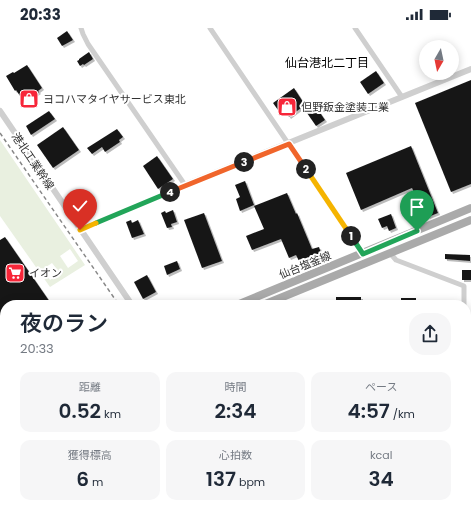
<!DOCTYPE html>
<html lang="ja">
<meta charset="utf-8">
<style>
body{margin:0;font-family:Poppins,"Noto Sans JP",sans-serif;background:#f6f6f7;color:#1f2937;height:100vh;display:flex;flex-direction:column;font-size:15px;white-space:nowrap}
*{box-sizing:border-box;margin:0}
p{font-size:13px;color:#747a83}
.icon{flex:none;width:22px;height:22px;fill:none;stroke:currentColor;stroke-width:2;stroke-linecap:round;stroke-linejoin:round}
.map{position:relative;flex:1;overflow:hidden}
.panel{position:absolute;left:0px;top:272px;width:471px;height:212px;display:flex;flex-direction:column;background:#fff;border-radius:16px 16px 0 0;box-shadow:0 2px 10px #0003}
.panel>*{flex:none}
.needle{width:26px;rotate:189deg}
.fabs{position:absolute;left:419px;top:12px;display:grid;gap:8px}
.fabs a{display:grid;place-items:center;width:40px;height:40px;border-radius:50%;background:#fff;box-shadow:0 2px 10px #0003;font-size:20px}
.pin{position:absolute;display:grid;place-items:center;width:34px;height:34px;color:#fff;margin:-41px -17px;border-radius:50% 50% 50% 0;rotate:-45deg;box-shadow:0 0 4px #0007}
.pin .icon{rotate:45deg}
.km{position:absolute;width:20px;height:20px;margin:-10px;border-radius:50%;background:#222;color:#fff;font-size:11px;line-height:20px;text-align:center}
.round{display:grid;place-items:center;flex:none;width:42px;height:42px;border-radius:16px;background:#f6f6f7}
.head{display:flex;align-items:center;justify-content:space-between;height:68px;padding:0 20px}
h1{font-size:22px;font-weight:600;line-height:30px}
.metrics{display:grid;grid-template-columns:repeat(3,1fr);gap:6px;height:68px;padding:4px 20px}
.metrics div{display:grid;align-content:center;border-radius:10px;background:#f6f6f7;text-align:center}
.metrics b{font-size:20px;font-weight:600}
.metrics small{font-size:11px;font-weight:400}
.metrics p{font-size:11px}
.status{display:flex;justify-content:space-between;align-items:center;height:28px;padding:0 20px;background:#fff;direction:ltr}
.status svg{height:11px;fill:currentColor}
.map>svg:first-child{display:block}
.green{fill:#e9f0e0;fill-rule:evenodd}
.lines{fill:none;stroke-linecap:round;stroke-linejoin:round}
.stream{stroke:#cbe2f1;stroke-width:1.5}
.building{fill:#191919;filter:url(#shadow)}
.minor{stroke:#cfcfcf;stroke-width:5}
.tertiary{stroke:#cfcfcf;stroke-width:6}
.primary{stroke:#aaa;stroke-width:8}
.rail{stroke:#878787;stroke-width:1.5;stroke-dasharray:4 3;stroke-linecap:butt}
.split-1-casing{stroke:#fff;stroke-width:8}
.split-2-casing{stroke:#fff;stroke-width:8}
.split-3-casing{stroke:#fff;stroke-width:8}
.split-4-casing{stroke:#fff;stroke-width:8}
.split-5-casing{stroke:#fff;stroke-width:8}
.split-6-casing{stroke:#fff;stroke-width:8}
.split-1{stroke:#22a559;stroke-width:5}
.split-2{stroke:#f5b400;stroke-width:5}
.split-3{stroke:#f0652b;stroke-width:5}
.split-4{stroke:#f0652b;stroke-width:5}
.split-5{stroke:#22a559;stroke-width:5}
.split-6{stroke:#f5b400;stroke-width:5}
.labels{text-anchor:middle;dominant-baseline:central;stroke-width:4;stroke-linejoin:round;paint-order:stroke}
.poi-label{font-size:11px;fill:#323232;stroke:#fff;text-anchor:start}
.street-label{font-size:11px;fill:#323232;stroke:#fff}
.neighbourhood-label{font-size:12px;fill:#000;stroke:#fff}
</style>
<div class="status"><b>20:33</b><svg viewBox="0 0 49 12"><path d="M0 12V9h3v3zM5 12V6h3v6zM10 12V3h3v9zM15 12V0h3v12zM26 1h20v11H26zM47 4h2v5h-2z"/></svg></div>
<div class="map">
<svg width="471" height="484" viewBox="0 0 471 484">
<defs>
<filter id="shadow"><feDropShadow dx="2" dy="2" stdDeviation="0" flood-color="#0004"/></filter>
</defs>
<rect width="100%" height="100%" fill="#fff"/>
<path class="green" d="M0 112 85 237 50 259 0 188ZM70 221 78 233 68 240 60 228ZM52 235 60 245 50 252 43 241Z"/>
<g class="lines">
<g class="stream">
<path d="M466 446 471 447"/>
<path d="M0 471 5 470"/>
</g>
</g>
<g class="building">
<path d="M67 3 73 12 62 18 57 10Z"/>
<path d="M89 24 93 31 84 37 83 36 80 38 77 33 79 32V31Z"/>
<path d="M27 37 42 60 38 63 39 64 24 74 16 62 15 63 6 48 13 44 14 45Z"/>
<path d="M376 43 384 55 368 66 360 54Z"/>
<path d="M471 52V156L451 164 415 75Z"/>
<path d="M294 60 305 77 289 89 286 84H281L278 82 273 75Z"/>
<path d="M316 79 325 92 316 98 307 85Z"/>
<path d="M49 83 55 91 31 107 26 98Z"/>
<path d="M63 99 79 122 53 140 37 117Z"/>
<path d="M117 101 123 109 119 112 120 114 105 124 102 119 92 126 87 120Z"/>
<path d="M411 118 438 185 428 189 420 172 418 173 412 160 361 182 346 145Z"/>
<path d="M157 128 173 151 158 161 143 138Z"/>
<path d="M245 153 254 177 240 183 236 171 240 169 235 157Z"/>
<path d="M287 165 296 186 297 185 312 221 319 219 321 225 299 233 296 227 289 230 281 211 252 222 246 208 264 201 254 178Z"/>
<path d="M173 182 177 194 171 196 172 199 167 200 161 185 165 183 166 185Z"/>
<path d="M204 185 222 233 202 240 184 192Z"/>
<path d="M391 186 396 200 389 203 387 198 382 200 378 191Z"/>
<path d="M131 192 132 195 138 192 144 206 132 210 126 194Z"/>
<path d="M5 209 52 277H5V318L0 312V212Z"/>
<path d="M445 226 470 227V233L445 231Z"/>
<path d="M177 233 180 241 167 247 164 238Z"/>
<rect x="462" y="242" width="9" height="10"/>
<path d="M147 247 156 264 143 271 134 254Z"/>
<rect x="336" y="269" width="25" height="8"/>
<path d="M401 270H416V273H420V277H374V272H401Z"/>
<path d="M5 440V452L0 455V443Z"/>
<path d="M20 479H24L27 484H9Z"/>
<path d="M55 479H71L74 484H58Z"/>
<path d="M119 479H144L146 482 142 484H122Z"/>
<path d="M171 479H192L195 484H164V483Z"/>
<path d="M236 479H250L253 484H235L233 482Z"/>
<rect x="286" y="479" width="23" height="5"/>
<rect x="383" y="479" width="17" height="5"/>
</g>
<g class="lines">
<g class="minor">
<path d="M81 0 83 6 88 16 185 157"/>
<path d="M210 0 363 226"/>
<path d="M355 0 402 69"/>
<path d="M390 225 396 232 464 258V277"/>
<path d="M466 301H471"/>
<path d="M0 346 5 344"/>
<path d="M466 443 471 444"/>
<path d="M0 466 5 465"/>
<path d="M0 477 4 484"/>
<path d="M158 479 160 484"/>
</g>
<g class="tertiary">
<path d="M0 83 132 277"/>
<path d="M80 202 185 157 471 41"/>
</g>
<g class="primary">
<path d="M237 277 471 180"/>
<path d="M263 277 471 192"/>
<path d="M0 375 5 373"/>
<path d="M0 385 5 383"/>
</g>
<g class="rail">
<path d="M0 105 119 277"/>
<path d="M257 479 260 484"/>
</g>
</g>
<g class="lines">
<defs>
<path id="split-1" d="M351 208 363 226 417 203"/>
<path id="split-2" d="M306 141 351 208"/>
<path id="split-3" d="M244 134 289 116 306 141"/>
<path id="split-4" d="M170 164 244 134"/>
<path id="split-5" d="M96 195 170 164"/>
<path id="split-6" d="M80 202 96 195"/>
</defs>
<use href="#split-1" class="split-1-casing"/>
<use href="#split-2" class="split-2-casing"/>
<use href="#split-3" class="split-3-casing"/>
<use href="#split-4" class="split-4-casing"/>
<use href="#split-5" class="split-5-casing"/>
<use href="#split-6" class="split-6-casing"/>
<use href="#split-1" class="split-1"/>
<use href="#split-2" class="split-2"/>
<use href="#split-3" class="split-3"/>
<use href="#split-4" class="split-4"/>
<use href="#split-5" class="split-5"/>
<use href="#split-6" class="split-6"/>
</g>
<defs>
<symbol id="shop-square" viewBox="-11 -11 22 22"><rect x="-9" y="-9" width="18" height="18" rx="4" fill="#f72639" stroke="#fff"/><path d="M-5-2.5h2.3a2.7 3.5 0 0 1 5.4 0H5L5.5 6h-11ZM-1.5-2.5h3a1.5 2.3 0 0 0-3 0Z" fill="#fff"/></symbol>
<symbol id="supermarket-square" viewBox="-11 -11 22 22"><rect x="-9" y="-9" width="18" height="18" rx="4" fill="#f72639" stroke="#fff"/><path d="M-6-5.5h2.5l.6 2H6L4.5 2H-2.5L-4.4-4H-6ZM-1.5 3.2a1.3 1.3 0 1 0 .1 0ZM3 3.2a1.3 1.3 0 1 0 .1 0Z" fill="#fff"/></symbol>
</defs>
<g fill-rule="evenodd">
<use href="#shop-square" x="18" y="60" width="22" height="22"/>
<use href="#shop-square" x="276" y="68" width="22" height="22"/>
<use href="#supermarket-square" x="4" y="234" width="22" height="22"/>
</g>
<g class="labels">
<g class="poi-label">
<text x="43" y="71">ヨコハマタイヤサービス東北</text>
<text x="301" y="79">但野鈑金塗装工業</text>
<text x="29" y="245">イオン</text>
</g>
<g class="street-label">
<text transform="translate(33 133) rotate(56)">港北工業幹線</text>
<text transform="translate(305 237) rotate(-22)">仙台塩釜線</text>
</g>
<g class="neighbourhood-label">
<text x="327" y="34">仙台港北二丁目</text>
</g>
</g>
</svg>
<div class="fabs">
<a><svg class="needle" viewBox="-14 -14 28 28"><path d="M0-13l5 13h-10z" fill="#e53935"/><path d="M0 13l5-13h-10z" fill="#747a83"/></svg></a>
</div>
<div class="pin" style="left:417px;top:203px;background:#1e9e55"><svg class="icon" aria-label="arrive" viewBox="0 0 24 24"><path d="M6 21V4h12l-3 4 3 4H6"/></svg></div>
<div class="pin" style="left:80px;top:202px;background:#d93025"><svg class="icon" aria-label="check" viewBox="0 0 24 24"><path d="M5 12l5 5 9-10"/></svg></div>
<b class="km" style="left:351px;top:208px">1</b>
<b class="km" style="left:306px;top:141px">2</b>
<b class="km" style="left:244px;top:134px">3</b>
<b class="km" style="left:170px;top:164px">4</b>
<section class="panel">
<div class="head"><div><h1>夜のラン</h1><p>20:33</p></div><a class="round"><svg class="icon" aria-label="share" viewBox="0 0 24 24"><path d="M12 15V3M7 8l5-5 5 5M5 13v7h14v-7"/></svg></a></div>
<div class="metrics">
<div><p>距離</p><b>0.52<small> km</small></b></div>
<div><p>時間</p><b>2:34</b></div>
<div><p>ペース</p><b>4:57<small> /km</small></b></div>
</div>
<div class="metrics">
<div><p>獲得標高</p><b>6<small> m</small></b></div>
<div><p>心拍数</p><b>137<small> bpm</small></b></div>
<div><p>kcal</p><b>34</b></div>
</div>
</section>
</div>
